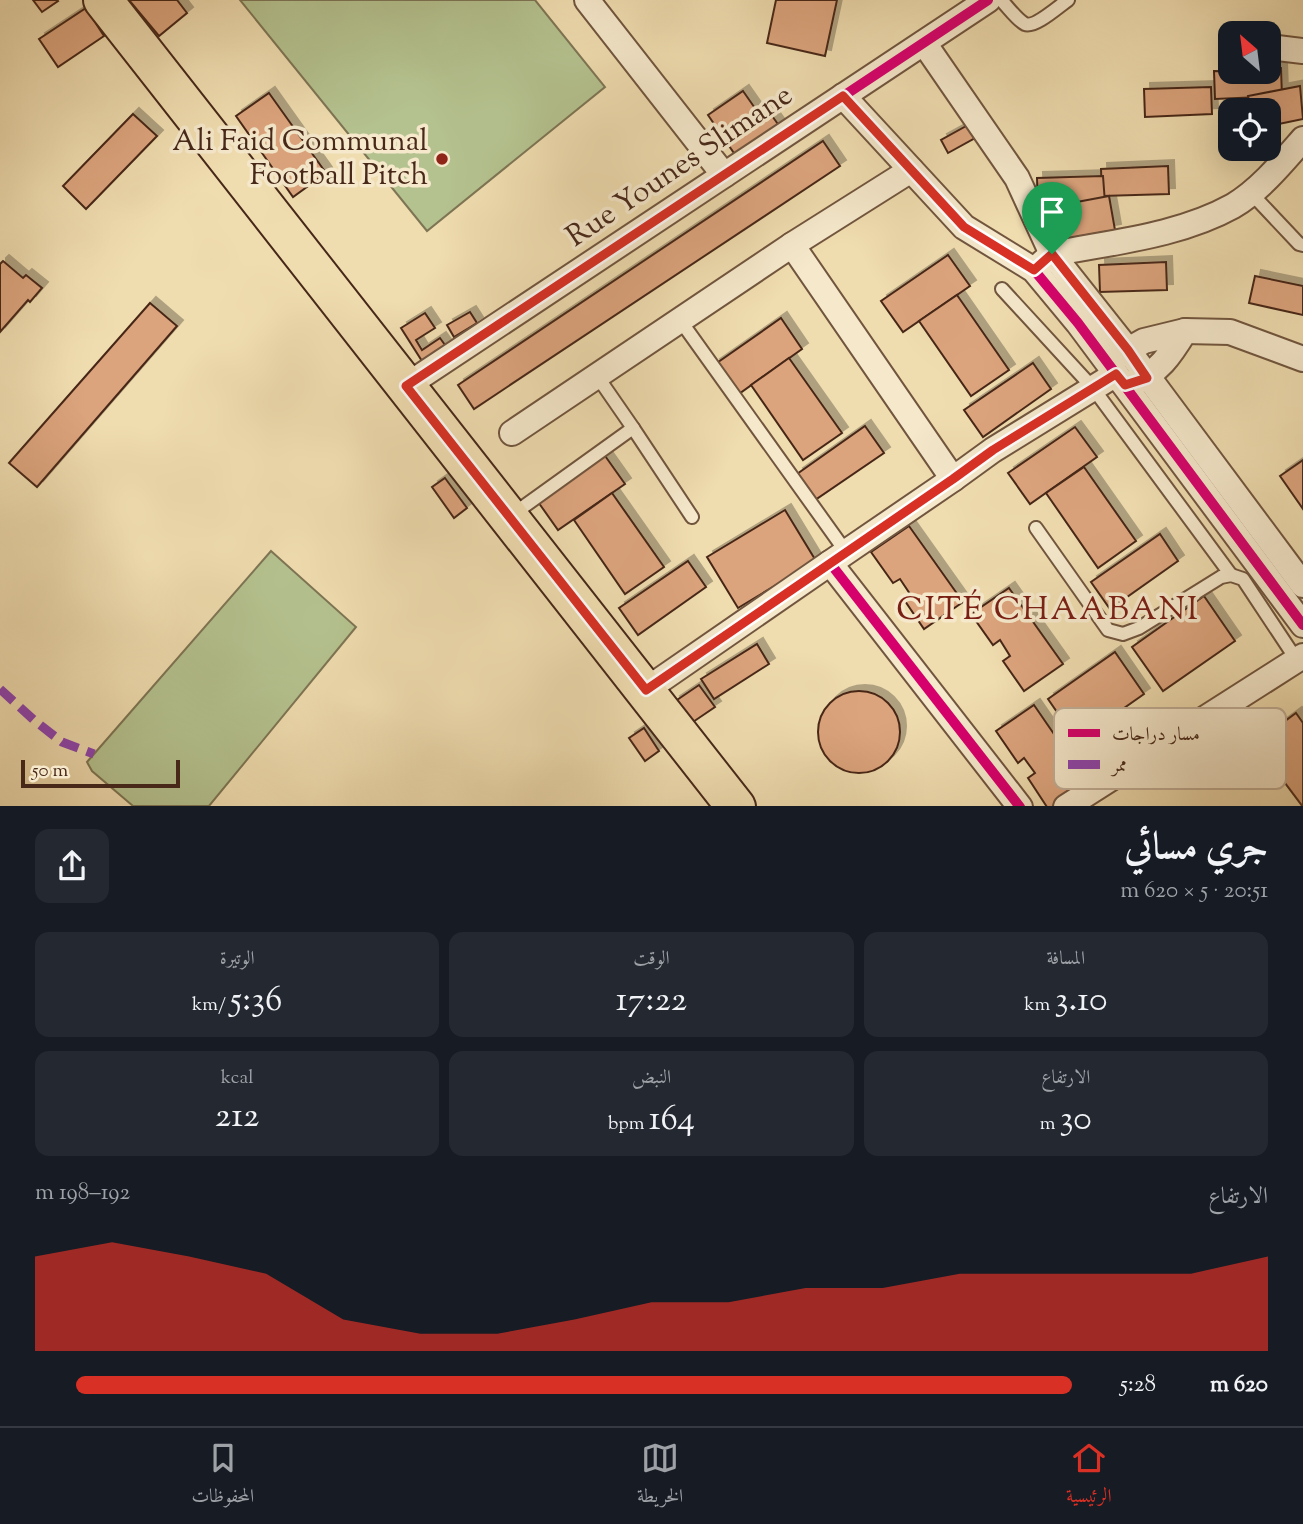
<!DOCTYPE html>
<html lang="ar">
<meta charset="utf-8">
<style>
body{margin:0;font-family:"Sorts Mill Goudy",Amiri,serif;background:#242831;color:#f1f3f6;direction:rtl;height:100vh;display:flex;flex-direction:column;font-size:26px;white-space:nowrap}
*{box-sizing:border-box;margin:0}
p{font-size:23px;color:#9ea1a6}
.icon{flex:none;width:38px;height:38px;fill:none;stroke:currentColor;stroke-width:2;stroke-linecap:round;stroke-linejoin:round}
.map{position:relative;height:806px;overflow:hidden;direction:ltr}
.details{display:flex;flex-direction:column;background:#171b24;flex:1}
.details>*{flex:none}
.needle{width:46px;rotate:332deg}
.controls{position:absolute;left:1218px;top:21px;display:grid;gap:14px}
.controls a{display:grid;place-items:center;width:63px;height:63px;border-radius:14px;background:#171b24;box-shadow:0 7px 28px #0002;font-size:35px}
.scale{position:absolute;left:21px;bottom:18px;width:159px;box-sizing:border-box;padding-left:7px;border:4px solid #472819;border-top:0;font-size:19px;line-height:24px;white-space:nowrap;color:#472819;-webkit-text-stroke:5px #f5e8cb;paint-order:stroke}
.pin{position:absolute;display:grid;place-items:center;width:60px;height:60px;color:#fff;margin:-72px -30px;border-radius:50% 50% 50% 0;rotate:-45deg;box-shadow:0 0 7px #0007}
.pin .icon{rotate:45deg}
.round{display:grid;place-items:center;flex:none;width:74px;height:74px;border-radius:14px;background:#242831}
.headline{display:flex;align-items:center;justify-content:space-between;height:119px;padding:0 35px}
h1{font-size:38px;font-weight:600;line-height:52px}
.figures{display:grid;grid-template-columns:repeat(3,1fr);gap:10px;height:119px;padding:7px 35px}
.figures div{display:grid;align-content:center;border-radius:14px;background:#242831;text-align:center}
.figures b{font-size:35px;font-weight:600}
.figures small{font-size:19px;font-weight:400}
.figures p{font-size:19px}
.chart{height:196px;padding:14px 35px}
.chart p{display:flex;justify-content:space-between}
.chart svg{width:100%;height:126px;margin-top:7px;fill:#d93025;opacity:.7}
ul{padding:0 35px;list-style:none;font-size:23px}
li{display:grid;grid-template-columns:112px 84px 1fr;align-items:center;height:52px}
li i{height:18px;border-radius:9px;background:#d93025}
.menu{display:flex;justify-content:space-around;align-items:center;height:98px;border-top:2px solid #363941;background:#171b24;font-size:19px;color:#9ea1a6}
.menu a{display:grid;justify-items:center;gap:4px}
.menu .current{color:#d93025}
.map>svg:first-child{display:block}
.green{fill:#b4c28f;stroke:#7e7554;stroke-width:2}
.building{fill:#dca47d;stroke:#472819;stroke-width:2;filter:url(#shadow)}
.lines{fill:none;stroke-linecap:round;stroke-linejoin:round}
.lane-casing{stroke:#71553e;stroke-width:16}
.street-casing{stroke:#71553e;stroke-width:28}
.primary-casing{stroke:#472819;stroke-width:42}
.lane{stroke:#f5e8cb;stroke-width:12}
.street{stroke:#f5e8cb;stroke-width:24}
.primary{stroke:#efdcaf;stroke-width:38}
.quiet{stroke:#8e44ad;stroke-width:9;stroke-dasharray:18 9;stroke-linecap:butt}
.cycleway-casing{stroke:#f5e8cb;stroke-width:15}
.cycleway{stroke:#d6006c;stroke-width:10}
.route-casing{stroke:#fff;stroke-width:14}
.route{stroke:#d93025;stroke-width:9}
.poi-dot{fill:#8f2418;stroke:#f5e8cb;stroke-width:2.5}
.labels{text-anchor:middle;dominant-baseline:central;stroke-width:7;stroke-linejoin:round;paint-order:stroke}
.poi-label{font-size:30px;fill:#472819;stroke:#f5e8cb;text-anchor:end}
.street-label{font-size:30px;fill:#472819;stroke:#f5e8cb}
.quarter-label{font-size:33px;letter-spacing:2px;fill:#7a1f14;stroke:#f5e8cb}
.key{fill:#f5e8cb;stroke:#c1ae96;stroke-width:2}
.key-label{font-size:19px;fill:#472819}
</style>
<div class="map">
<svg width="1303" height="807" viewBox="0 0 1303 807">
<defs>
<filter id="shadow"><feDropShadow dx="6" dy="-6" stdDeviation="0" flood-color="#0004"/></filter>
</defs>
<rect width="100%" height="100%" fill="#efdcaf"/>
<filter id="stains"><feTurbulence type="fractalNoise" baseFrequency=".00286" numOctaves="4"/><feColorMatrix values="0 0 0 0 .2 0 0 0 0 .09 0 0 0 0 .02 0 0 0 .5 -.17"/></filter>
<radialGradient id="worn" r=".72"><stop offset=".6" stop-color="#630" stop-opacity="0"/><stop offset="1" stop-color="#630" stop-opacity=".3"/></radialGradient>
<g class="green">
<path d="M240 0H535L605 87 427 231Z"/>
<path d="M271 551 356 627 209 806H133L92 771 87 762Z"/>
</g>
<g class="building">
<path d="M33 0H57L58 1 42 12Z"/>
<path d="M129 0H177L187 13 159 36Z"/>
<path d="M776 0H837L825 56 767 43Z"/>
<path d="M86 8 104 36 58 67 39 39Z"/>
<path d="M1281 68 1282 96 1215 99 1214 71 1269 72V69Z"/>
<path d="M1300 86 1303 119 1269 126V110H1251L1248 96Z"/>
<path d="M1211 87 1212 114 1145 117 1144 89Z"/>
<path d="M743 91 757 111 765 106 780 127 738 159 708 115Z"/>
<path d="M269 93 326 173 293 197 236 116Z"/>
<path d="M133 114 157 136 86 209 63 186Z"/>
<path d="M968 125 975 138 948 153 941 140Z"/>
<path d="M823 141 840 166 474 409 458 385Z"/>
<path d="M1168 166 1169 194 1102 196 1101 169Z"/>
<path d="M1103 176 1105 203 1038 206 1037 178Z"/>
<path d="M1109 196 1115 230 1065 239 1062 226 1054 228 1050 207Z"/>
<path d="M948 255 970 286 903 332 881 301Z"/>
<path d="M3 261 23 278 26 275 42 288 30 302 28 300 0 332V264Z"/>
<path d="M1166 262 1167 290 1100 292 1099 265Z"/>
<path d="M1255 276 1303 286V315L1249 303Z"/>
<path d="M957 295 1009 370 971 396 919 321Z"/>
<path d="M150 303 177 326 37 487 9 463Z"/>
<path d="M470 312 477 323 454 337 447 325Z"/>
<path d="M425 313 435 328 416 340 422 350 440 338 445 345 422 361 401 328Z"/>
<path d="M781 318 802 349 736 396 714 365Z"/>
<path d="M789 358 842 433 803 460 751 385Z"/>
<path d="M1033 363 1051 389 983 437 964 410Z"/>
<path d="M865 426 884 453 815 500 797 474Z"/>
<path d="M1075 427 1097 457 1030 504 1008 473Z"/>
<path d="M603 453 625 484 558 530 536 499Z"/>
<path d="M1303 460V509L1280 476Z"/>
<path d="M1084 467 1136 541 1098 568 1046 493Z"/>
<path d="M445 478 467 508 454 518 432 487Z"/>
<path d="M612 493 664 567 625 594 574 520Z"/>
<path d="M785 510 816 561 738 608 707 557Z"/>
<path d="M909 526 963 602 924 629 903 598 910 594 900 579 893 583 871 552Z"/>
<path d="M1160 534 1178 561 1110 609 1091 582Z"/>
<path d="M688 561 706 587 638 635 619 608Z"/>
<path d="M1009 588 1063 664 1024 691 1003 661 1010 656 1000 640 993 645 971 614Z"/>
<path d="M1204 596 1235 641 1163 691 1132 647Z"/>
<path d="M757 644 769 664 714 699 701 679Z"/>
<path d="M1115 652 1144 694 1077 741 1048 699Z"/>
<path d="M699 685 715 707 690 724 674 702Z"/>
<circle cx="859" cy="732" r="41"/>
<path d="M1034 705 1087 782 1052 807H1047L1028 778 1035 773 1024 758 1018 763 996 731Z"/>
<path d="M1296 713 1303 723V807L1255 743Z"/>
<path d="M644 728 659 751 645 761 629 738Z"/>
</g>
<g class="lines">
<defs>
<g id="lane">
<path d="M1001 0C1008 7 1017 20 1025 24 1035 28 1059 6 1068 0"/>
<path d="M1251 193 1299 244 1303 245"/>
<path d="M1002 289 1093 388 1231 575"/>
<path d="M680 320 846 552"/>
<path d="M633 428 692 517"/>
<path d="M512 515 633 428 597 376"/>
<path d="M1036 528 1108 630 1123 634 1139 628 1221 577 1231 575 1243 579 1296 659"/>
</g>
<g id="street">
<path d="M587 0 724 175"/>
<path d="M924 43 1017 178 1052 254 1128 350 1303 585"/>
<path d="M1269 47 1303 51"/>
<path d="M843 96 964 227 1034 270 1078 323 1303 625"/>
<path d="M792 245 953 479"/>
<path d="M1042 263 1052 254C1112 242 1179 236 1233 206 1260 190 1283 162 1303 139"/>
<path d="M1185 331 1230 332 1303 359"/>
<path d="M1114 358 1144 341 1185 331C1171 354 1158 374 1132 383"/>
<path d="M406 386 988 0"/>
<path d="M512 433 792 245 911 170"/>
<path d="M830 563 953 479 993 450 1116 374"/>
<path d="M646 690 830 563 1020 807"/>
<path d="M1066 807 1303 656"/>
</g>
<path id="primary" d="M103 0 736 807"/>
</defs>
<use href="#lane" class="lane-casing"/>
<use href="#street" class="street-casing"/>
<use href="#primary" class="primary-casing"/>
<use href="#lane" class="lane"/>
<use href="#street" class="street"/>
<use href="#primary" class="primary"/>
<path class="quiet" d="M0 689 35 721 62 742 94 754"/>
<defs>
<g id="cycleway">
<path d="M843 96 964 227 1034 270 1078 323 1303 625"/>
<path d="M406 386 988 0"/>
<path d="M646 690 830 563 1020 807"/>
</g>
</defs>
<use href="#cycleway" class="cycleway-casing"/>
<use href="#cycleway" class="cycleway"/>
</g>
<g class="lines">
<defs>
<path id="route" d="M843 96 964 227 1034 270 1052 254 1128 350 1147 378 1125 385 1116 374 993 450 953 479 646 690 406 386Z"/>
</defs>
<use href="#route" class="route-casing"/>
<use href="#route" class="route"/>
</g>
<circle class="poi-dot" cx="442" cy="159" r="7"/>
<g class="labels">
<g class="poi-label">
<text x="428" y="142">Ali Faid Communal<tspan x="428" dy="34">Football Pitch</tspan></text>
</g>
<g class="street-label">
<text transform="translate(680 167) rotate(-34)">Rue Younes Slimane</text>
</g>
<g class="quarter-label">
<text x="1048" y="611">CITÉ CHAABANI</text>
</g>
</g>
<rect x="1054" y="708" width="232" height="81" rx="10" class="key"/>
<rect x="1068" y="729" width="32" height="8" fill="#d6006c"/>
<rect x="1068" y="760" width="32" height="9" fill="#8e44ad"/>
<g class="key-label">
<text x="1112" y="740">مسار دراجات</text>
<text x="1112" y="771">ممر</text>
</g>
<rect width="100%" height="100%" filter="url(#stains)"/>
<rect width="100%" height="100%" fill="url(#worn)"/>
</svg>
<div class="controls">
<a><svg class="needle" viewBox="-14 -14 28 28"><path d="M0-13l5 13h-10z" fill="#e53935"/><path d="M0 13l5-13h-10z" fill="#9ea1a6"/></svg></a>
<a><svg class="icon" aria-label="locate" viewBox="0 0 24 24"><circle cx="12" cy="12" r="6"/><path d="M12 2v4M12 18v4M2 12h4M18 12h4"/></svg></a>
</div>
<div class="scale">50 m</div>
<div class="pin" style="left:1052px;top:254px;background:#1e9e55"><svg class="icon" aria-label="arrive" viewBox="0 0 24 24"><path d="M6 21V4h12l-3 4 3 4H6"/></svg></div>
</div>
<section class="details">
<div class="headline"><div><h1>جري مسائي</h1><p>20:51 · 5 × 620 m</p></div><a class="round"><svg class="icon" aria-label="share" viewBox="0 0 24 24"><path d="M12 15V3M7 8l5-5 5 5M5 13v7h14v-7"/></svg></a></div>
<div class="figures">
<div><p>المسافة</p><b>3.10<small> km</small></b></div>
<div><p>الوقت</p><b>17:22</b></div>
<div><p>الوتيرة</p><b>5:36<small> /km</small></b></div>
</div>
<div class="figures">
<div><p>الارتفاع</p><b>30<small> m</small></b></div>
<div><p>النبض</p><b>164<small> bpm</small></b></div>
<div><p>kcal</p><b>212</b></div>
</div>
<div class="chart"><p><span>الارتفاع</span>192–198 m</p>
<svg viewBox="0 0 160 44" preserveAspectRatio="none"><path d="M0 44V11L10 6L20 11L30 17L40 33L50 38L60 38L70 33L80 27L90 27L100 22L110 22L120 17L130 17L140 17L150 17L160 11V44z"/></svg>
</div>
<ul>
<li><b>620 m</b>5:28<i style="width:96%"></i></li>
</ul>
</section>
<nav class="menu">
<a class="current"><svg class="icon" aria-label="home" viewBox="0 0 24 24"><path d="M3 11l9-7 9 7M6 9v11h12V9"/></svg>الرئيسية</a>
<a><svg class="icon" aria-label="map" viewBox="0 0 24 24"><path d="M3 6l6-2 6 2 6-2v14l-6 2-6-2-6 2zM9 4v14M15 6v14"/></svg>الخريطة</a>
<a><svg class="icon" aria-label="saved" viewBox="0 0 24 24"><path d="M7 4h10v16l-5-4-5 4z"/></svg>المحفوظات</a>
</nav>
